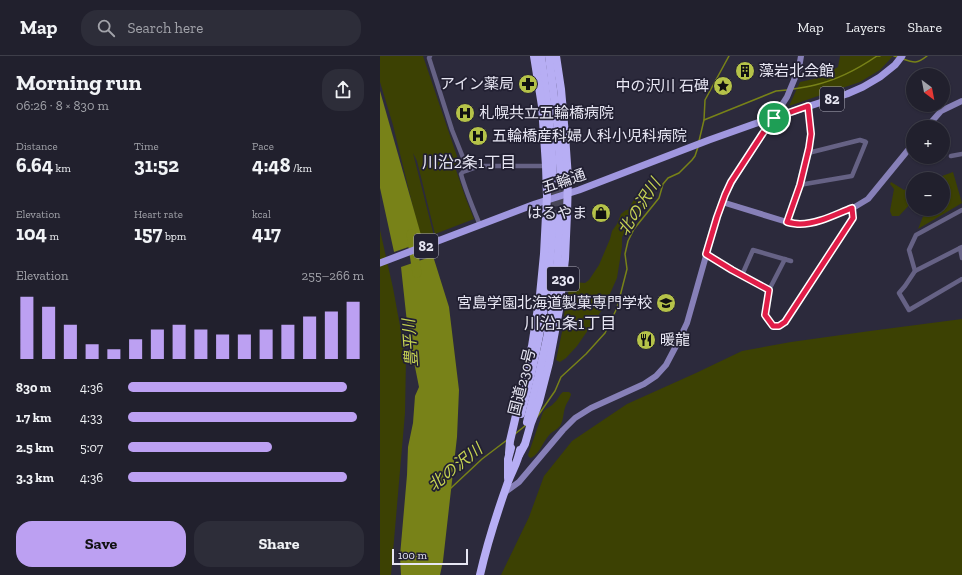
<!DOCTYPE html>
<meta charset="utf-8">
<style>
body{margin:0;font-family:"Zilla Slab","Noto Sans JP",serif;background:#2d2d39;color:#f1f3f6;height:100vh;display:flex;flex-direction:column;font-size:15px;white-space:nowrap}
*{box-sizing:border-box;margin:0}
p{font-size:13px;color:#a2a3aa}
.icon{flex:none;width:22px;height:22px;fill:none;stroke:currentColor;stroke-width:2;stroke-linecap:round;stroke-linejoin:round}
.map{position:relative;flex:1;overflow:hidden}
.side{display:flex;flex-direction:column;background:#21202d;width:380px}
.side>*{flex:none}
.needle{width:26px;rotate:148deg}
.buttons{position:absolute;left:526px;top:12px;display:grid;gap:8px}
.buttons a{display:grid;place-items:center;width:44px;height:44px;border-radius:50%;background:#21202d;box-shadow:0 1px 3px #0004,0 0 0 1px #3e3e49;font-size:20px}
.scale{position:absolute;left:12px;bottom:10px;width:76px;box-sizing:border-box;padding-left:4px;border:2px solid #e7e6f3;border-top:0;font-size:11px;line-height:14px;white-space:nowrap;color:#e7e6f3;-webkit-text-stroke:3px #222032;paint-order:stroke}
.pin{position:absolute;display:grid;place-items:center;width:34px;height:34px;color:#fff;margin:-17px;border:2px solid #fff;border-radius:50%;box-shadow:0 1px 4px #0007}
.round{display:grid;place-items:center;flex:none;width:42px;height:42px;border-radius:16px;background:#2d2d39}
.head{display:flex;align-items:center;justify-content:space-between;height:68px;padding:0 16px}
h1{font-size:22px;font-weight:800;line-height:30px}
.stats{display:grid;grid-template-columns:repeat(3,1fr);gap:6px;height:68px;padding:4px 16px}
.stats div{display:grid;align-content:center}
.stats b{font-size:20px;font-weight:800}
.stats small{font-size:11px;font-weight:400}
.stats p{font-size:11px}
.chart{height:112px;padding:8px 16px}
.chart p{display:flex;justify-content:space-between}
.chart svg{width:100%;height:72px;margin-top:4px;stroke:#bca0f2;stroke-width:6}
.cta{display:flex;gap:8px;margin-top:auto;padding:8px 16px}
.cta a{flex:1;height:46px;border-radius:16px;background:#bca0f2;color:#111;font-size:16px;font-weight:800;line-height:46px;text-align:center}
.cta a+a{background:#2d2d39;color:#f1f3f6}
ul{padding:0 16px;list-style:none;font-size:13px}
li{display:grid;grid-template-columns:64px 48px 1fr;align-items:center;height:30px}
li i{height:10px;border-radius:5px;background:#bca0f2}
header{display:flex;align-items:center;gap:24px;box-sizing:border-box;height:56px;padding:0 20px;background:#21202d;border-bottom:1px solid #3e3e49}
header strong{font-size:19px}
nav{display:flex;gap:22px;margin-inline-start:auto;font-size:14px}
.search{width:280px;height:36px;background:#2d2d39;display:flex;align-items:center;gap:10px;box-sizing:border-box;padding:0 14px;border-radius:16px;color:#a2a3aa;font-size:15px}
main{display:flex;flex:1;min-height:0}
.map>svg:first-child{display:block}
.green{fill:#3c4103}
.water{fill:#788218}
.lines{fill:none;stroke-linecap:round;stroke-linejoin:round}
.stream{stroke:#788218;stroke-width:1.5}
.river{stroke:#788218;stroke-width:9}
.highway-tunnel{stroke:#484657;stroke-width:8;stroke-dasharray:8 4;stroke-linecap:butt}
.street{stroke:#666285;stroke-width:4.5}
.secondary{stroke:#8780b8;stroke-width:6}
.primary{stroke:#a097df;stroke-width:7}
.highway{stroke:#b7aef4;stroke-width:8}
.route-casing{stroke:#fff;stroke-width:8}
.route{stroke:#e11d48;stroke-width:5}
.labels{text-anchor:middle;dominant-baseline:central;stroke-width:3.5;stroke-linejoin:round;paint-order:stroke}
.shield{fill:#222032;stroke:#acabb9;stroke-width:1}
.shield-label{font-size:14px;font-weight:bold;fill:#e7e6f3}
.poi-label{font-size:15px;fill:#e7e6f3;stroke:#222032;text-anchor:start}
.street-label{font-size:15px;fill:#e7e6f3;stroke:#222032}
.neighbourhood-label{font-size:16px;fill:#e7e6f3;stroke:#222032}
.water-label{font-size:16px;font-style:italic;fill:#c7d453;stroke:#222032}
</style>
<header>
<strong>Map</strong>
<div class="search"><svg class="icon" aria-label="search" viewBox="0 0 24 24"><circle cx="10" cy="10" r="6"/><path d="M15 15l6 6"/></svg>Search here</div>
<nav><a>Map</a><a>Layers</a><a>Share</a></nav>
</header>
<main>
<section class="side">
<div class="head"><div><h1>Morning run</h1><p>06:26 · 8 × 830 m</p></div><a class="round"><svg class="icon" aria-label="share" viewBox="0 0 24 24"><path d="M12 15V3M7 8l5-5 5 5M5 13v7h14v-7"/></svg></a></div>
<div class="stats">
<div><p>Distance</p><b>6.64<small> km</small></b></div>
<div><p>Time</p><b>31:52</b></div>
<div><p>Pace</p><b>4:48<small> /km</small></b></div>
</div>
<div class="stats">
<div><p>Elevation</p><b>104<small> m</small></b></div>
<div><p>Heart rate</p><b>157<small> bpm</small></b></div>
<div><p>kcal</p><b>417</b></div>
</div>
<div class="chart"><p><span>Elevation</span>255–266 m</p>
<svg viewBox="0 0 160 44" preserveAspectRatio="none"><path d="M5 44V6M15 44V12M25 44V23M35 44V35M45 44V38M55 44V32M65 44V26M75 44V23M85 44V26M95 44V29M105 44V29M115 44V26M125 44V23M135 44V18M145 44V15M155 44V9"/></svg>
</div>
<ul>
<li><b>830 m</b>4:36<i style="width:93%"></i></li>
<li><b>1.7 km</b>4:33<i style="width:97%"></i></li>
<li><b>2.5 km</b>5:07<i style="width:61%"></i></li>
<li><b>3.3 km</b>4:36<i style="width:93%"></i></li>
</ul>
<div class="cta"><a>Save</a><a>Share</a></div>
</section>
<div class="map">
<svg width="582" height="519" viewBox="0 0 582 519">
<rect width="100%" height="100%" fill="#2c2a3c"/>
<g class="green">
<path d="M0 0H43L81 112 76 114 86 143 94 163 55 178 37 105 33 97 54 180 41 184 13 69 0 26Z"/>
<path d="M460 0H513L500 14 480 26 441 39 409 50 420 26 438 22 458 11Z"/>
<path d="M573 116 582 147 538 173 546 153H563V123H554Z"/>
<path d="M511 126 524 134 533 131V145L519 160H512L510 155 514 133 510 128Z"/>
<path d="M272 127 274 131 272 139 265 148 254 166 242 181V191L237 222 224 251 197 290 186 302 180 306 176 304C178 295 180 285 182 276 184 264 186 233 193 226L205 227 209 224 219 209 230 183 232 175 237 168 241 158 246 154H248C254 145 260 128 272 127Z"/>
<path d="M0 174 13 232 26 302 25 357 11 519H0Z"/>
<path d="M582 263V519H121L149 461 164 420 192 385 247 348 316 317 362 295 411 286 490 275Z"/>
<path d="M183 336H189L191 338C190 343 188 345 186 349 183 355 184 364 180 370 177 374 173 375 170 378 163 385 160 398 151 402L149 401 148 399 163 356C167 351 171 351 174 347 178 344 179 339 183 336Z"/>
</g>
<g class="water">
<path d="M0 35 43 186 14 196 0 132Z"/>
<path d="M53 200 69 251 79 334 77 381 63 505 60 519H21L20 500 27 419 28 391 33 367 35 340 39 331 28 276 21 211Z"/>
</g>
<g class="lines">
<g class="stream">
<path d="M514 0 518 1"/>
<path d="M523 3C534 7 537 8 547 0"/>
<path d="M413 33C420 32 427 31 435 29 457 24 478 13 497 0H500"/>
<path d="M324 64 396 35 407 34"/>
<path d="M319 85 324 64 325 44 349 0"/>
<path d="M157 361 175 335 181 321 206 298 225 277 237 252 247 213 245 198 248 185 254 173 279 142 283 128 288 122 299 117 312 104 315 100 318 91"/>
<path d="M135 378 146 369"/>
<path d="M71 432 102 403 127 384"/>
</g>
<path class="river" d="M31 178 37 217"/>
<g class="highway-tunnel">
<path d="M180 160 183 154 181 121"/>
<path d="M173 162 176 151 173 123"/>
</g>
<g class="street">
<path d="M50 0 49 2 72 74 88 114"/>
<path d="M571 100 582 98"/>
<path d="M419 129 472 120 486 86 480 84 428 97"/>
<path d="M582 154 536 179 529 194 535 215 525 230 519 237 529 254 582 223"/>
<path d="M407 166 419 129 429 92 431 78 428 50"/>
<path d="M100 169C93 152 86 136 81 118L83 116 100 110H166"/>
<path d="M580 192 582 202"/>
<path d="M326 199 389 234 385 259 393 269 399 270 405 266 473 162V152"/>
<path d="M535 215 582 191"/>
<path d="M362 219 373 194 411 205"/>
<path d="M389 234 405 203"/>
</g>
<g class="secondary">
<path d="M547 71 561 55 582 45"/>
<path d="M342 146 407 166 418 168H428L437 166 473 152 488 143 533 88"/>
<path d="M124 437 139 426 183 374 195 362 211 352 264 328 276 320 286 309 296 290 307 267 337 161 345 139 357 118 407 41 419 12 421 0"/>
</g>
<path class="primary" d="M0 207 155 148 199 134 329 84 374 68 467 38 483 31 500 21 515 9 522 0"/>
<g class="highway">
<path d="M161 0C167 41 172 82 173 123"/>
<path d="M169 0 177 66 181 121"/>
<path d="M141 358C159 292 170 230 173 162"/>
<path d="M147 366C156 331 165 296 171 261 176 227 179 194 180 160"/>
<path d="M129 397 130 385 152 290 160 239 164 198 167 140 166 110 162 50 154 0"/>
<path d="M139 399 145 388 151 367 159 346 169 307 179 254 185 203 187 158 188 122 185 79 181 33 176 0"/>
<path d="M128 422V403L131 392"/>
<path d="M100 519C107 488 117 457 128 426 132 415 138 406 140 394"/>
</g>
</g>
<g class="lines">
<defs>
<path id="route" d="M428 50 431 78 429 92 420 129 407 166C411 167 416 168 420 168 438 168 456 158 472 152L473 162 405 266 399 270H393L385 259 389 234 352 214 326 198 337 161 345 139 351 126 383 77 394 62Z"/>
</defs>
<use href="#route" class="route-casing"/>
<use href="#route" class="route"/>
</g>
<defs>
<symbol id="building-disc" viewBox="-11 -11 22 22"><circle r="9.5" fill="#b5c249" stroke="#222032"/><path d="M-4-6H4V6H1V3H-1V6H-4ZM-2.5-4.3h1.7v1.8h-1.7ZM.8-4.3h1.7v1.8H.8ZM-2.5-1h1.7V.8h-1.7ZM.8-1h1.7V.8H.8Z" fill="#111"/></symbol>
<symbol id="pharmacy-disc" viewBox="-11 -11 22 22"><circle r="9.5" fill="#b5c249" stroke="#222032"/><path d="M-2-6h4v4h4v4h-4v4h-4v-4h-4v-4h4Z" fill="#111"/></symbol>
<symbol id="sight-disc" viewBox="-11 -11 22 22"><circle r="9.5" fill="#b5c249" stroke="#222032"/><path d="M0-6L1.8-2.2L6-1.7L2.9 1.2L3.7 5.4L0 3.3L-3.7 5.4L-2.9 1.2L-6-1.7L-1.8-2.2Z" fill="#111"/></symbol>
<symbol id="hospital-disc" viewBox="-11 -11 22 22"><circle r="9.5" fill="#b5c249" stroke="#222032"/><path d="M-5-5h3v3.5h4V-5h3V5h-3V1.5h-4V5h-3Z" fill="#111"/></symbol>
<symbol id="shop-disc" viewBox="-11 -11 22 22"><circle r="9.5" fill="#b5c249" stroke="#222032"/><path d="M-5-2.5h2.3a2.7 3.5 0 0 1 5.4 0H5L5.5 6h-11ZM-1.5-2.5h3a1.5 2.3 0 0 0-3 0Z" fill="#111"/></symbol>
<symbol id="university-disc" viewBox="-11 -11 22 22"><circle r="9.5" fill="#b5c249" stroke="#222032"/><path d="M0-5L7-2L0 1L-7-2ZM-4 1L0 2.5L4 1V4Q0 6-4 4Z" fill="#111"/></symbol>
<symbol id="restaurant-disc" viewBox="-11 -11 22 22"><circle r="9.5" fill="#b5c249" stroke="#222032"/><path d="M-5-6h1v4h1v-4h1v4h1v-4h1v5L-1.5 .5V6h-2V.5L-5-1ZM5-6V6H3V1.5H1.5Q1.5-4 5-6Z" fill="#111"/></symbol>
</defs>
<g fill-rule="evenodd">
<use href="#building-disc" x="354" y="4" width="22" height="22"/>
<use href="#pharmacy-disc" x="137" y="17" width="22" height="22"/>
<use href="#sight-disc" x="332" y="19" width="22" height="22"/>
<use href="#hospital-disc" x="74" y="46" width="22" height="22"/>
<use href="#hospital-disc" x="87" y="69" width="22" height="22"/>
<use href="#shop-disc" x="210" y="146" width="22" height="22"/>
<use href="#university-disc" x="275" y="236" width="22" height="22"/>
<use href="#restaurant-disc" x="255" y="273" width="22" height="22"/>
</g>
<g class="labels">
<g class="shield">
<rect x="440" y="31" width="24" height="24" rx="3"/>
<rect x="34" y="178" width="24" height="24" rx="3"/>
<rect x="167" y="211" width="32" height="24" rx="3"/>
</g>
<g class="shield-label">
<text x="452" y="43">82</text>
<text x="46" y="190">82</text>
<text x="183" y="223">230</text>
</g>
<g class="poi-label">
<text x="379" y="15">藻岩北会館</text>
<text x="134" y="28" text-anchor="end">アイン薬局</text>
<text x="329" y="30" text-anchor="end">中の沢川 石碑</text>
<text x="99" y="57">札幌共立五輪橋病院</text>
<text x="112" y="80">五輪橋産科婦人科小児科病院</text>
<text x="207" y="157" text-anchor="end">はるやま</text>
<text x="272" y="247" text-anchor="end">宮島学園北海道製菓専門学校</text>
<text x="280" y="284">暖龍</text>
</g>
<g class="street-label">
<text transform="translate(184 125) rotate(-19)">五輪通</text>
<text transform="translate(142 326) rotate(-76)">国道230号</text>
</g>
<g class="neighbourhood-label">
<text x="89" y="106">川沿2条1丁目</text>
<text x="190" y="267">川沿1条1丁目</text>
</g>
<g class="water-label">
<text transform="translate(259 151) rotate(-57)">北の沢川</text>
<text transform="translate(30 287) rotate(-94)">豊平川</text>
<text transform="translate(75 411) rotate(-39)">北の沢川</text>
</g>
</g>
</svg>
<div class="buttons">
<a><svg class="needle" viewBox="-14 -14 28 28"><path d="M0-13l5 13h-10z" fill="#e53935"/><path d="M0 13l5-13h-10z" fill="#a2a3aa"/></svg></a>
<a>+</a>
<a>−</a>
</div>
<div class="scale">100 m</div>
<div class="pin" style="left:394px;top:62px;background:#1e9e55"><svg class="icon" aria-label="arrive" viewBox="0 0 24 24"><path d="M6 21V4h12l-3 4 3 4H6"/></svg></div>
</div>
</main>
